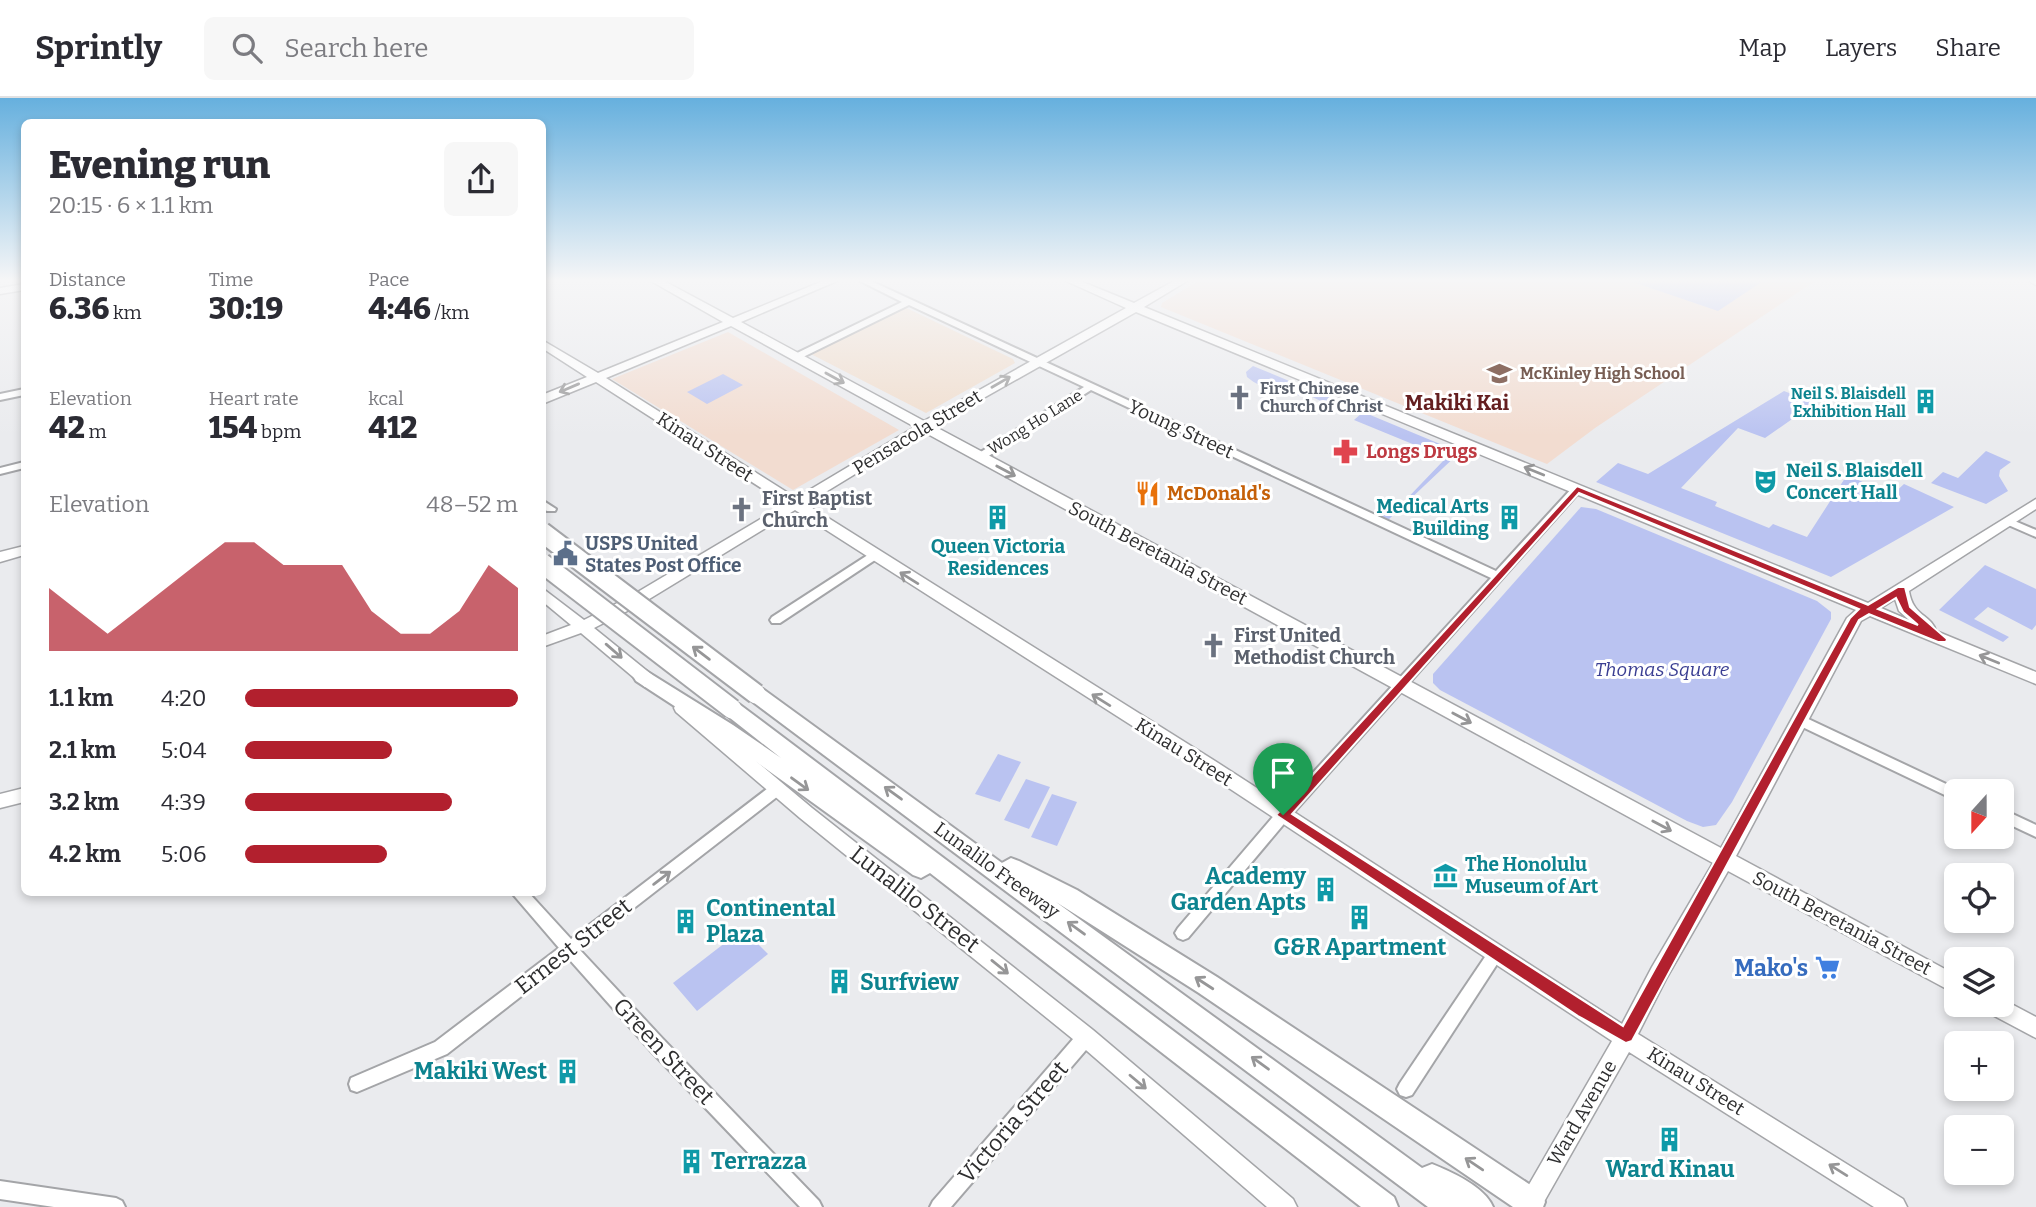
<!DOCTYPE html>
<meta charset="utf-8">
<style>
body{margin:0;font-family:Bitter,serif;background:#f7f7f7;color:#2b2b33;height:100vh;display:flex;flex-direction:column;font-size:26px;white-space:nowrap}
*{box-sizing:border-box;margin:0}
p{font-size:23px;color:#7c7c81}
.icon{flex:none;width:38px;height:38px;fill:none;stroke:currentColor;stroke-width:2;stroke-linecap:round;stroke-linejoin:round}
.map{position:relative;flex:1;overflow:hidden}
.drawer{position:absolute;left:21px;top:21px;width:525px;height:777px;display:flex;flex-direction:column;background:#fff;border-radius:10px;box-shadow:0 4px 10px #0003}
.drawer>*{flex:none}
.needle{width:46px;rotate:201deg}
.buttons{position:absolute;left:1944px;top:681px;display:grid;gap:14px}
.buttons a{display:grid;place-items:center;width:70px;height:70px;border-radius:10px;background:#fff;box-shadow:0 4px 10px #0003;font-size:35px}
.pin{position:absolute;display:grid;place-items:center;width:60px;height:60px;color:#fff;margin:-72px -30px;border-radius:50% 50% 50% 0;rotate:-45deg;box-shadow:0 0 7px #0007}
.pin .icon{rotate:45deg}
.round{display:grid;place-items:center;flex:none;width:74px;height:74px;border-radius:10px;background:#f7f7f7}
.overview{display:flex;align-items:center;justify-content:space-between;height:119px;padding:0 28px}
h1{font-size:38px;font-weight:800;line-height:52px}
.figures{display:grid;grid-template-columns:repeat(3,1fr);gap:10px;height:119px;padding:7px 28px}
.figures div{display:grid;align-content:center}
.figures b{font-size:30px;font-weight:800}
.figures small{font-size:19px;font-weight:400}
.figures p{font-size:19px}
.chart{height:196px;padding:14px 28px}
.chart p{display:flex;justify-content:space-between}
.chart svg{width:100%;height:126px;margin-top:7px;fill:#b2202e;opacity:.7}
ul{padding:0 28px;list-style:none;font-size:23px}
li{display:grid;grid-template-columns:112px 84px 1fr;align-items:center;height:52px}
li i{height:18px;border-radius:9px;background:#b2202e}
header{display:flex;align-items:center;gap:42px;box-sizing:border-box;height:98px;padding:0 35px;background:#fff;border-bottom:2px solid #e1e1e2}
header strong{font-size:33px}
nav{display:flex;gap:38px;margin-inline-start:auto;font-size:24px}
.search{width:490px;height:63px;background:#f7f7f7;display:flex;align-items:center;gap:18px;box-sizing:border-box;padding:0 24px;border-radius:10px;color:#7c7c81;font-size:26px}
.map>svg:first-child{display:block}
.commercial{fill:#f0ddcd}
.education{fill:#f2dcd0}
.green{fill:#bac3f1}
.lines{fill:none;stroke-linecap:round;stroke-linejoin:round}
.minor-casing{stroke:#a4a5a8;stroke-width:4}
.major-casing{stroke:#a4a5a8;stroke-width:3}
.highway-casing{stroke:#a4a5a8;stroke-width:4}
.minor{fill:#fff;fill-rule:evenodd}
.major{fill:#fff;fill-rule:evenodd}
.highway{fill:#fff;fill-rule:evenodd}
.highway-bridge-casing{stroke:#a4a5a8;stroke-width:23;stroke-linecap:butt}
.highway-bridge{stroke:#fff;stroke-width:19}
.oneway{stroke:#969697}
.route{fill:#b2202e;stroke:#fff;stroke-width:2;fill-rule:evenodd}
.labels{text-anchor:middle;dominant-baseline:central;stroke-width:6;stroke-linejoin:round;paint-order:stroke}
.far-education-label{font-size:16px;font-weight:bold;fill:#785e54;stroke:#fff;text-anchor:start}
.far-worship-label{font-size:16px;font-weight:bold;fill:#5b616d;stroke:#fff;text-anchor:start}
.far-culture-label{font-size:16px;font-weight:bold;fill:#0d838f;stroke:#fff;text-anchor:end}
.far-street-label{font-size:16px;fill:#2e2e2f;stroke:#fff}
.street-label{font-size:19px;fill:#2e2e2f;stroke:#fff}
.health-label{font-size:19px;font-weight:bold;fill:#be3a42;stroke:#fff;text-anchor:start}
.culture-label{font-size:19px;font-weight:bold;fill:#0d838f;stroke:#fff;text-anchor:start}
.food-label{font-size:19px;font-weight:bold;fill:#c56008;stroke:#fff;text-anchor:start}
.worship-label{font-size:19px;font-weight:bold;fill:#5b616d;stroke:#fff;text-anchor:start}
.service-label{font-size:19px;font-weight:bold;fill:#4e5e75;stroke:#fff;text-anchor:start}
.park-label{font-size:19px;font-style:italic;fill:#3a3e92;stroke:#fff}
.far-district-label{font-size:21px;font-weight:bold;fill:#641f20;stroke:#fff}
.near-culture-label{font-size:23px;font-weight:bold;fill:#0d838f;stroke:#fff;text-anchor:start}
.near-street-label{font-size:23px;fill:#2e2e2f;stroke:#fff}
.near-shop-label{font-size:23px;font-weight:bold;fill:#366cbe;stroke:#fff;text-anchor:end}
</style>
<header>
<strong>Sprintly</strong>
<div class="search"><svg class="icon" aria-label="search" viewBox="0 0 24 24"><circle cx="10" cy="10" r="6"/><path d="M15 15l6 6"/></svg>Search here</div>
<nav><a>Map</a><a>Layers</a><a>Share</a></nav>
</header>
<div class="map">
<svg width="2036" height="1109" viewBox="0 0 2036 1109">
<rect width="100%" height="100%" fill="#eaebee"/>
<path class="commercial" d="M898 206 1013 261 1015 265 926 315 805 253Z"/>
<g class="education">
<path d="M1198 183H1815L1595 330 1547 366 1161 209 1162 205Z"/>
<path d="M728 234 899 332 793 392 612 281Z"/>
</g>
<g class="green">
<path d="M1630 183H1763L1718 213Z"/>
<path d="M1253 268 1345 306 1331 308 1304 295 1300 298C1282 290 1263 293 1247 279L1246 274Z"/>
<path d="M723 276 743 287 707 306 687 294Z"/>
<path d="M1784 293 1815 305 1765 340 1738 330 1681 390 1717 404 1715 408 1769 430 1773 426 1807 439 1847 377 1892 397 1904 386 1954 409 1831 479 1596 384 1618 365 1648 376Z"/>
<path d="M1363 314 1440 346 1432 354 1354 322Z"/>
<path d="M1447 349 1460 354 1388 422 1378 417 1386 412 1388 415H1394L1392 409 1397 411 1444 362 1437 358Z"/>
<path d="M1986 353 2011 364 2000 372 1999 378 2008 393 1986 406 1931 385 1943 374 1958 380Z"/>
<path d="M1581 409 1596 411 1817 503 1831 514V521L1732 704 1716 727 1703 729 1687 723 1440 592 1433 585V576Z"/>
<path d="M1985 467 2036 491V527L2032 532 1988 509 1974 521 2009 539 2003 544 1939 512Z"/>
<path d="M998 656 1021 664 1000 704 975 696Z"/>
<path d="M1026 681 1050 689 1029 731 1004 722Z"/>
<path d="M1052 696 1077 704 1057 748 1031 739Z"/>
<path d="M743 831 768 856 697 913 673 885Z"/>
</g>
<g class="lines">
<defs>
<g id="minor">
<path d="M860 183H871L1496 473 1573 389 1577 388 1582 391 1288 721 1188 840 1183 842 1178 840 1175 835 1178 830 1278 713 1491 480 1091 292 984 361H976V357L1084 289 909 207 799 261H793V257L902 204Z"/>
<path d="M24 291V297L0 302V296Z"/>
<path d="M24 364V370L0 376V370Z"/>
<path d="M542 402 556 411 555 413H547L542 410Z"/>
<path d="M2010 421 2036 432V439L2006 426 2005 424Z"/>
<path d="M874 453 880 457 878 460 780 525H772L770 522 772 519Z"/>
<path d="M1799 617 1804 619 1961 693H1956V701L1951 700 1794 625 1793 622 1794 619Z"/>
<path d="M777 686 782 687 784 691 782 695 580 852 662 940 819 1103 822 1109H800L650 952 569 861 447 956 357 994 351 992 349 986 351 980 435 944 559 850 511 794H528L571 841 772 687Z"/>
<path d="M2002 711 2036 727V739L2002 723Z"/>
<path d="M1496 848 1501 850 1504 855 1501 860 1412 997 1406 999 1400 997 1397 991 1400 985 1491 850Z"/>
<path d="M1086 931 1092 933 1094 939 1092 945 951 1109H930L933 1103 1080 933Z"/>
<path d="M0 1083 116 1100 122 1103 125 1109H54L0 1101Z"/>
</g>
<g id="major">
<path d="M651 183H664L733 220 823 183H837L741 224 924 323 1126 210 1066 183H1080L1134 205 1174 183H1187L1144 209 1868 505 2036 401V411L1909 493C1913 519 1931 516 1936 533L2036 574V586L1870 518 1861 523 1736 758 1956 877V896L1728 773 1666 881 1638 936 1903 1101 1907 1109H1874L1629 954 1541 1109H1516L1612 943 1203 673 795 412 641 506 594 530 657 581 659 585 657 589H645L581 535 542 549V538L571 527 542 503V490L584 522 631 498 786 406 596 284 542 306V297L587 279 542 250V242L598 275 723 224ZM1136 214 1856 512 1847 520 1721 750 934 328ZM731 228 915 329 796 400 606 280ZM924 334 1713 765 1652 869 1622 926 1215 663 806 406ZM1895 501 1899 513 1909 522 1881 510Z"/>
<path d="M2029 183H2036V187Z"/>
<path d="M24 186V192L0 196V190Z"/>
<path d="M24 448V457L0 464V454Z"/>
<path d="M682 604 688 606 812 710 1093 932 1293 1101 1297 1109H1267L1079 946 800 720 676 614 674 610 676 606Z"/>
<path d="M24 690V704L0 710V696Z"/>
<path d="M2002 901 2036 919V940L1985 913 1982 906H2002Z"/>
</g>
<g id="highway">
<path d="M643 571 733 627 781 660 725 616 722 611 725 606 732 603 739 606 1394 1099 1398 1109H1361L930 775 921 780 913 777 719 637 636 583 633 578 636 573Z"/>
<path d="M756 589 763 591 1002 765 1011 760 1019 763 1077 792 1217 879 1541 1094 1545 1104 1543 1109H1513L1199 895 1056 804 1422 1070 1432 1066C1452 1074 1485 1089 1493 1109H1428L749 601 746 596 749 591Z"/>
</g>
</defs>
<use href="#minor" class="minor-casing"/>
<use href="#major" class="major-casing"/>
<use href="#highway" class="highway-casing"/>
<use href="#minor" class="minor"/>
<use href="#major" class="major"/>
<use href="#highway" class="highway"/>
<defs>
<g id="highway-bridge">
<path d="M542 434 756 596"/>
<path d="M542 465 732 611"/>
</g>
</defs>
<use href="#highway-bridge" class="highway-bridge-casing"/>
<use href="#highway-bridge" class="highway-bridge"/>
</g>
<defs><path id="oneway-shaft" d="M-6 0H5M1.5-3L5.5 0L1.5 3" fill="none" stroke-width="1.6" stroke-linecap="round" stroke-linejoin="round" transform="scale(1.75)"/></defs>
<g class="oneway">
<use href="#oneway-shaft" transform="translate(835 280) rotate(29)"/>
<use href="#oneway-shaft" transform="translate(1001 284) rotate(-30)"/>
<use href="#oneway-shaft" transform="translate(569 290) rotate(157)"/>
<use href="#oneway-shaft" transform="translate(1006 373) rotate(28)"/>
<use href="#oneway-shaft" transform="translate(1534 373) rotate(-158)"/>
<use href="#oneway-shaft" transform="translate(909 480) rotate(-148)"/>
<use href="#oneway-shaft" transform="translate(614 553) rotate(41)"/>
<use href="#oneway-shaft" transform="translate(701 555) rotate(-143)"/>
<use href="#oneway-shaft" transform="translate(1989 561) rotate(-158)"/>
<use href="#oneway-shaft" transform="translate(1101 602) rotate(-148)"/>
<use href="#oneway-shaft" transform="translate(1462 620) rotate(28)"/>
<use href="#oneway-shaft" transform="translate(800 686) rotate(36)"/>
<use href="#oneway-shaft" transform="translate(893 695) rotate(-144)"/>
<use href="#oneway-shaft" transform="translate(1662 728) rotate(28)"/>
<use href="#oneway-shaft" transform="translate(662 780) rotate(-37)"/>
<use href="#oneway-shaft" transform="translate(1076 830) rotate(-144)"/>
<use href="#oneway-shaft" transform="translate(1000 869) rotate(39)"/>
<use href="#oneway-shaft" transform="translate(1204 885) rotate(-147)"/>
<use href="#oneway-shaft" transform="translate(1260 965) rotate(-144)"/>
<use href="#oneway-shaft" transform="translate(1138 984) rotate(40)"/>
<use href="#oneway-shaft" transform="translate(1474 1066) rotate(-146)"/>
<use href="#oneway-shaft" transform="translate(1838 1072) rotate(-148)"/>
</g>
<linearGradient id="sky" x2="0" y2="1"><stop stop-color="#66b0de"/><stop offset="0.54" stop-color="#f6f6f7"/><stop offset="1" stop-color="#f6f6f7" stop-opacity="0"/></linearGradient>
<rect width="2036" height="338" fill="url(#sky)"/>
<path class="route" d="M1577 388 1868 507 1898 489H1905L1910 509 1947 541 1946 544H1938L1869 516 1859 522 1632 943 1626 945 1578 918 1276 717ZM1579 395 1859 511 1850 520 1623 928 1292 716ZM1896 500 1903 514 1918 527 1878 511Z"/>
<defs>
<symbol id="school-bare" viewBox="-9 -9 18 18"><path d="M0-5L7-2L0 1L-7-2ZM-4 1L0 2.5L4 1V4Q0 6-4 4Z" fill="#8d6e63" stroke="#fff" stroke-width="2.5" paint-order="stroke"/></symbol>
<symbol id="church-bare" viewBox="-9 -9 18 18"><path d="M-1.2-6h2.4v3.5h3.3v2.4h-3.3V6h-2.4V-.1h-3.3v-2.4h3.3Z" fill="#6b7280" stroke="#fff" stroke-width="2.5" paint-order="stroke"/></symbol>
<symbol id="building-bare" viewBox="-9 -9 18 18"><path d="M-4-6H4V6H1V3H-1V6H-4ZM-2.5-4.3h1.7v1.8h-1.7ZM.8-4.3h1.7v1.8H.8ZM-2.5-1h1.7V.8h-1.7ZM.8-1h1.7V.8H.8Z" fill="#0f9aa8" stroke="#fff" stroke-width="2.5" paint-order="stroke"/></symbol>
<symbol id="pharmacy-bare" viewBox="-9 -9 18 18"><path d="M-2-6h4v4h4v4h-4v4h-4v-4h-4v-4h4Z" fill="#e0444e" stroke="#fff" stroke-width="2.5" paint-order="stroke"/></symbol>
<symbol id="theatre-bare" viewBox="-9 -9 18 18"><path d="M-5-5.5Q0-4 5-5.5V0Q5 5 0 6Q-5 5-5 0ZM-3.3-2.5H-1v1.5H-3.3ZM1-2.5H3.3v1.5H1ZM-2.8 1Q0 5.5 2.8 1Z" fill="#0f9aa8" stroke="#fff" stroke-width="2.5" paint-order="stroke"/></symbol>
<symbol id="restaurant-bare" viewBox="-9 -9 18 18"><path d="M-5-6h1v4h1v-4h1v4h1v-4h1v5L-1.5 .5V6h-2V.5L-5-1ZM5-6V6H3V1.5H1.5Q1.5-4 5-6Z" fill="#e8710a" stroke="#fff" stroke-width="2.5" paint-order="stroke"/></symbol>
<symbol id="civic-bare" viewBox="-9 -9 18 18"><path d="M-.6-6.5H3V-4.5H.6V-3L4-1V1h2V6H-6V1h2V-1L-.6-3ZM-1.2 2.5V6h2.4V2.5Z" fill="#5c6f8a" stroke="#fff" stroke-width="2.5" paint-order="stroke"/></symbol>
<symbol id="museum-bare" viewBox="-9 -9 18 18"><path d="M0-6L6-3V-2H-6V-3ZM-5-1h2V3h-2ZM-1-1h2V3h-2ZM3-1h2V3H3ZM-6 4H6V6H-6Z" fill="#0f9aa8" stroke="#fff" stroke-width="2.5" paint-order="stroke"/></symbol>
<symbol id="supermarket-bare" viewBox="-9 -9 18 18"><path d="M-6-5.5h2.5l.6 2H6L4.5 2H-2.5L-4.4-4H-6ZM-1.5 3.2a1.3 1.3 0 1 0 .1 0ZM3 3.2a1.3 1.3 0 1 0 .1 0Z" fill="#3f7fe0" stroke="#fff" stroke-width="2.5" paint-order="stroke"/></symbol>
</defs>
<g fill-rule="evenodd">
<use href="#school-bare" x="1482" y="258" width="35" height="35"/>
<use href="#church-bare" x="1222" y="282" width="35" height="35"/>
<use href="#building-bare" x="1908" y="286" width="35" height="35"/>
<use href="#pharmacy-bare" x="1328" y="336" width="35" height="35"/>
<use href="#theatre-bare" x="1748" y="366" width="35" height="35"/>
<use href="#restaurant-bare" x="1130" y="378" width="35" height="35"/>
<use href="#church-bare" x="724" y="394" width="35" height="35"/>
<use href="#building-bare" x="1492" y="402" width="35" height="35"/>
<use href="#building-bare" x="980" y="402" width="35" height="35"/>
<use href="#civic-bare" x="548" y="438" width="35" height="35"/>
<use href="#church-bare" x="1196" y="530" width="35" height="35"/>
<use href="#museum-bare" x="1428" y="760" width="35" height="35"/>
<use href="#building-bare" x="1308" y="774" width="35" height="35"/>
<use href="#building-bare" x="1342" y="802" width="35" height="35"/>
<use href="#building-bare" x="668" y="806" width="35" height="35"/>
<use href="#supermarket-bare" x="1810" y="852" width="35" height="35"/>
<use href="#building-bare" x="822" y="866" width="35" height="35"/>
<use href="#building-bare" x="550" y="956" width="35" height="35"/>
<use href="#building-bare" x="1652" y="1024" width="35" height="35"/>
<use href="#building-bare" x="674" y="1046" width="35" height="35"/>
</g>
<g class="labels">
<g class="far-education-label">
<text x="1520" y="275">McKinley High School</text>
</g>
<g class="far-worship-label">
<text x="1260" y="290">First Chinese<tspan x="1260" dy="18">Church of Christ</tspan></text>
</g>
<g class="far-culture-label">
<text x="1906" y="295">Neil S. Blaisdell<tspan x="1906" dy="18">Exhibition Hall</tspan></text>
</g>
<g class="far-street-label">
<text transform="translate(1035 324) rotate(-32)">Wong Ho Lane</text>
</g>
<g class="street-label">
<text transform="translate(1181 331) rotate(25)">Young Street</text>
<text transform="translate(917 334) rotate(-31)">Pensacola Street</text>
<text transform="translate(705 349) rotate(33)">Kinau Street</text>
<text transform="translate(1158 455) rotate(28)">South Beretania Street</text>
<text transform="translate(1184 654) rotate(32)">Kinau Street</text>
<text transform="translate(997 772) rotate(36)">Lunalilo Freeway</text>
<text transform="translate(1842 825) rotate(28)">South Beretania Street</text>
<text transform="translate(1696 983) rotate(32)">Kinau Street</text>
<text transform="translate(1582 1015) rotate(-60)">Ward Avenue</text>
</g>
<g class="health-label">
<text x="1366" y="353">Longs Drugs</text>
</g>
<g class="culture-label">
<text x="1786" y="372">Neil S. Blaisdell<tspan x="1786" dy="22">Concert Hall</tspan></text>
<text x="1489" y="408" text-anchor="end">Medical Arts<tspan x="1489" dy="22">Building</tspan></text>
<text x="998" y="448" text-anchor="middle">Queen Victoria<tspan x="998" dy="22">Residences</tspan></text>
<text x="1465" y="766">The Honolulu<tspan x="1465" dy="22">Museum of Art</tspan></text>
</g>
<g class="food-label">
<text x="1167" y="395">McDonald's</text>
</g>
<g class="worship-label">
<text x="762" y="400">First Baptist<tspan x="762" dy="22">Church</tspan></text>
<text x="1234" y="537">First United<tspan x="1234" dy="22">Methodist Church</tspan></text>
</g>
<g class="service-label">
<text x="585" y="445">USPS United<tspan x="585" dy="22">States Post Office</tspan></text>
</g>
<g class="park-label">
<text x="1662" y="571">Thomas Square</text>
</g>
<g class="far-district-label">
<text x="1457" y="305">Makiki Kai</text>
</g>
<g class="near-culture-label">
<text x="1306" y="778" text-anchor="end">Academy<tspan x="1306" dy="26">Garden Apts</tspan></text>
<text x="706" y="810">Continental<tspan x="706" dy="26">Plaza</tspan></text>
<text x="1360" y="849" text-anchor="middle">G&amp;R Apartment</text>
<text x="860" y="884">Surfview</text>
<text x="547" y="973" text-anchor="end">Makiki West</text>
<text x="711" y="1063">Terrazza</text>
<text x="1670" y="1071" text-anchor="middle">Ward Kinau</text>
</g>
<g class="near-street-label">
<text transform="translate(915 801) rotate(38)">Lunalilo Street</text>
<text transform="translate(573 848) rotate(-38)">Ernest Street</text>
<text transform="translate(664 953) rotate(47)">Green Street</text>
<text transform="translate(1013 1024) rotate(-49)">Victoria Street</text>
</g>
<g class="near-shop-label">
<text x="1808" y="870">Mako's</text>
</g>
</g>
</svg>
<div class="buttons">
<a><svg class="needle" viewBox="-14 -14 28 28"><path d="M0-13l5 13h-10z" fill="#e53935"/><path d="M0 13l5-13h-10z" fill="#7c7c81"/></svg></a>
<a><svg class="icon" aria-label="locate" viewBox="0 0 24 24"><circle cx="12" cy="12" r="6"/><path d="M12 2v4M12 18v4M2 12h4M18 12h4"/></svg></a>
<a><svg class="icon" aria-label="layers" viewBox="0 0 24 24"><path d="M12 4l9 5-9 5-9-5zM3 14l9 5 9-5"/></svg></a>
<a>+</a>
<a>−</a>
</div>
<div class="pin" style="left:1283px;top:717px;background:#1e9e55"><svg class="icon" aria-label="arrive" viewBox="0 0 24 24"><path d="M6 21V4h12l-3 4 3 4H6"/></svg></div>
<section class="drawer">
<div class="overview"><div><h1>Evening run</h1><p>20:15 · 6 × 1.1 km</p></div><a class="round"><svg class="icon" aria-label="share" viewBox="0 0 24 24"><path d="M12 15V3M7 8l5-5 5 5M5 13v7h14v-7"/></svg></a></div>
<div class="figures">
<div><p>Distance</p><b>6.36<small> km</small></b></div>
<div><p>Time</p><b>30:19</b></div>
<div><p>Pace</p><b>4:46<small> /km</small></b></div>
</div>
<div class="figures">
<div><p>Elevation</p><b>42<small> m</small></b></div>
<div><p>Heart rate</p><b>154<small> bpm</small></b></div>
<div><p>kcal</p><b>412</b></div>
</div>
<div class="chart"><p><span>Elevation</span>48–52 m</p>
<svg viewBox="0 0 160 44" preserveAspectRatio="none"><path d="M0 44V22L10 30L20 38L30 30L40 22L50 14L60 6L70 6L80 14L90 14L100 14L110 30L120 38L130 38L140 30L150 14L160 22V44z"/></svg>
</div>
<ul>
<li><b>1.1 km</b>4:20<i style="width:100%"></i></li>
<li><b>2.1 km</b>5:04<i style="width:54%"></i></li>
<li><b>3.2 km</b>4:39<i style="width:76%"></i></li>
<li><b>4.2 km</b>5:06<i style="width:52%"></i></li>
</ul>
</section>
</div>
